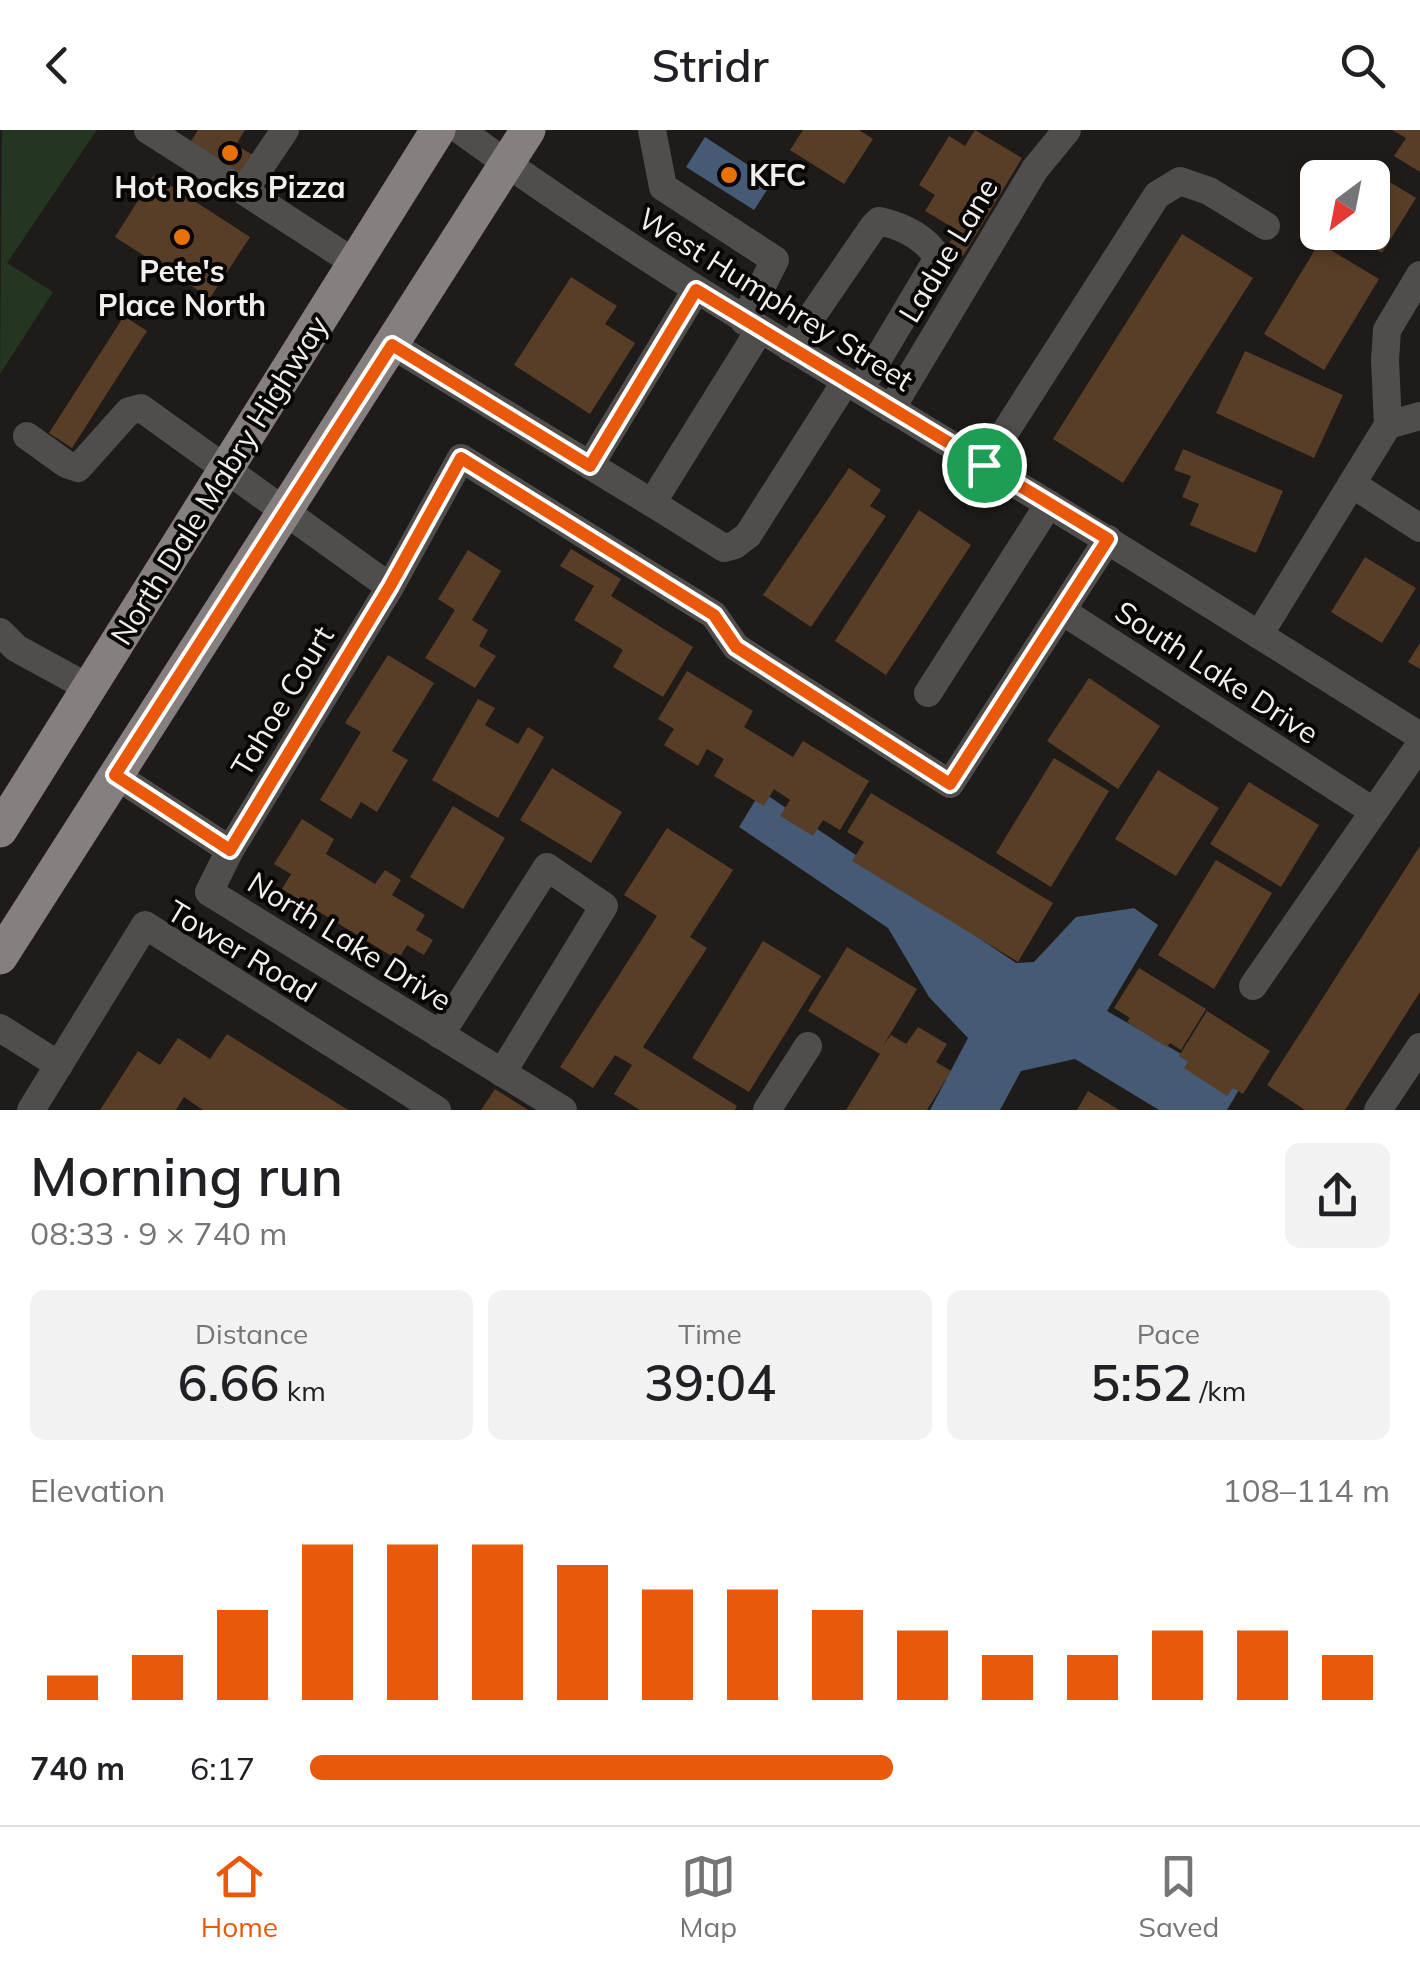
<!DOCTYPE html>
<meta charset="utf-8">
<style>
body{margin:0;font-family:Mulish,sans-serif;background:#f2f2f2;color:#202124;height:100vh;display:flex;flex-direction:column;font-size:38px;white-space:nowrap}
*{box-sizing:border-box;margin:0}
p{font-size:32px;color:#757577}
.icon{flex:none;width:55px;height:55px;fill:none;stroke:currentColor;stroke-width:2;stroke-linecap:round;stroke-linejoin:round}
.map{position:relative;height:980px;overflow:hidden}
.panel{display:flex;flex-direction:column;background:#fff;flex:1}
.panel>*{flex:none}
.needle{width:65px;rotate:212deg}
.tools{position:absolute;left:1300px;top:30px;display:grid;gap:20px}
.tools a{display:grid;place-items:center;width:90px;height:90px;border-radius:15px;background:#fff;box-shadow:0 5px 15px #0003;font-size:50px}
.pin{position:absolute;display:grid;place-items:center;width:85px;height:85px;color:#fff;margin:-42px;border:5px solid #fff;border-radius:50%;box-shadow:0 2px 10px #0007}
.round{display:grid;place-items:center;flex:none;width:105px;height:105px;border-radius:15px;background:#f2f2f2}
.overview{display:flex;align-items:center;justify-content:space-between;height:170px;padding:0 30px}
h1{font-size:55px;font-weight:600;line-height:75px}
.stats{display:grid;grid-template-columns:repeat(3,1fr);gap:15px;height:170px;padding:10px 30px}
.stats div{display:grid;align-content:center;border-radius:15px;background:#f2f2f2;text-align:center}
.stats b{font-size:50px;font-weight:600}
.stats small{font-size:28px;font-weight:400}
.stats p{font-size:28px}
.chart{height:280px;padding:20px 30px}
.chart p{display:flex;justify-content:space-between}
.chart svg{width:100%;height:180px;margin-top:10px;stroke:#ea580c;stroke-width:6}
ul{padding:0 30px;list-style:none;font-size:32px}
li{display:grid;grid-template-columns:160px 120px 1fr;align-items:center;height:75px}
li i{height:25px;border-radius:12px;background:#ea580c}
header{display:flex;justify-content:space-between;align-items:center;height:130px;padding:0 30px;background:#fff;font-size:45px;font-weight:600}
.dock{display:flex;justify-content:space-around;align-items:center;height:140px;border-top:2px solid #e0e0e0;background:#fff;font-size:28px;color:#757577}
.dock a{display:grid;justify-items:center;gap:5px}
.dock .current{color:#ea580c}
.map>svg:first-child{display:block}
.green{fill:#243521}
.water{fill:#455a75}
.building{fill:#583e27}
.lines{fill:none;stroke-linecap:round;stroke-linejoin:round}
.minor{stroke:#504d4d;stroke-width:28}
.major{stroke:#857f7f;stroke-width:35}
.route-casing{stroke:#fff;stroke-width:20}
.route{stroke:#ea580c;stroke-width:12}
.food-dot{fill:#e8710a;stroke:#070605;stroke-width:4}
.labels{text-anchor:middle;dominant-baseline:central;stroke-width:8;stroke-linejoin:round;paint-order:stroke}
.poi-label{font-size:30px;font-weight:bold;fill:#f1eeec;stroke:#070605}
.street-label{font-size:30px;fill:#f1eeec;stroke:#070605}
</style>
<header><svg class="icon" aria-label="back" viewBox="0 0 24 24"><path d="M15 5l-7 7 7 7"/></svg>Stridr<svg class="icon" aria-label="search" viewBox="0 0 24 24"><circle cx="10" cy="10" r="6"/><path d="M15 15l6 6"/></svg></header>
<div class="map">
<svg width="1420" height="980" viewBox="0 0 1420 980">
<rect width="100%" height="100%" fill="#1f1b18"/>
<path class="green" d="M2 0H97L7 133 53 162 0 244Z"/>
<g class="water">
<path d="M705 7 773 51 754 80 686 37Z"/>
<path d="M761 661 1016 833 1034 832 1076 787 1134 778 1158 795 1107 881 1240 958 1227 980H1159L1075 929 1021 941 1000 980H930L968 908 929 867 888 798 739 697Z"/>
</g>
<g class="building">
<path d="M198 0H245L236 15 253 25 241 43 191 11Z"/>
<path d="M803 0H859L873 9 844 54 790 20Z"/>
<path d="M975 0 1022 28 963 126 947 117 957 100 925 81 935 65 919 55 949 6 965 16Z"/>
<path d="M1392 0H1420V42L1394 26 1406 8Z"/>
<path d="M1375 43 1416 68 1382 123 1361 111 1367 102H1372Z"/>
<path d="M154 45 250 107 210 168 115 107Z"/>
<path d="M1182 104 1253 148 1123 353 1053 309Z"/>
<path d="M1319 113 1379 149 1324 240 1264 204Z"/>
<path d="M571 147 617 176 605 194 635 213 590 284 514 235Z"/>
<path d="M124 186 147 201 72 318 49 303Z"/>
<path d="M1245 221 1343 265 1314 328 1216 283Z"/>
<path d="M1183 319 1283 361 1256 423 1190 395 1199 374 1182 367 1191 346 1174 340Z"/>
<path d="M849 338 881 360 870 376 886 386 811 497 763 465Z"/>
<path d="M919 380 971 415 886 545 835 511Z"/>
<path d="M571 419 621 449 611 466 693 517 663 567 613 537 623 520 574 490 594 456 560 436Z"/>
<path d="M468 420 501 441 472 490 488 500 479 516 496 526 475 558 425 528 455 480 438 469Z"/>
<path d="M1365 427 1416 458 1382 513 1331 482Z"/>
<path d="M1420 513V539L1408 532Z"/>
<path d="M388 525 434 553 392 621 408 630 377 682 361 672 351 689 320 670 361 602 345 593Z"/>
<path d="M687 541 753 581 744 597 793 627 803 611 869 651 840 700 823 690 813 706 780 686 790 670 774 659 764 676 714 646 724 629 707 619 698 636 664 615 674 599 658 589Z"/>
<path d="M1089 548 1160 596 1118 659 1047 611Z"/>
<path d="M478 569 495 578 485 595 518 614 528 597 544 607 498 688 432 650Z"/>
<path d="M1054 628 1109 661 1051 757 996 723Z"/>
<path d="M552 638 622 682 591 733 520 690Z"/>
<path d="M1158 640 1219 678 1176 746 1115 709Z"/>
<path d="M1249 652 1319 695 1281 757 1210 714Z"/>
<path d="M871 663 1053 773 1018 832 852 731 864 712 847 702Z"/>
<path d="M453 676 505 708 463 779 410 747Z"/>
<path d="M302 689 334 709 326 724 375 754 385 740 401 750 392 765 425 785 416 800 433 810 424 825 407 815 398 830 282 759 291 744 274 734Z"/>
<path d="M667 698 733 740 690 807 707 818 643 917 737 976 735 980H640L614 964 632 935 615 925 593 958 560 937 657 786 624 765Z"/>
<path d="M1420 716V862L1345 980H1305L1267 955Z"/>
<path d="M1216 730 1272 763 1214 859 1158 825Z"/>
<path d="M763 811 821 846 749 962 692 928Z"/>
<path d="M847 817 917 859 883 916 891 905 906 914 918 897 947 914 936 932 951 941 927 980H846L880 924 808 881Z"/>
<path d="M1139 838 1206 879 1181 920 1170 913 1167 917 1127 892 1130 888 1114 878Z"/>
<path d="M1207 881 1270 921 1243 964 1233 958 1227 966 1184 938 1188 932 1179 926Z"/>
<path d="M227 904 348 980H203L184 967 176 980H100L138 921 160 935 178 908 210 929Z"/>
<path d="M495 959 528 980H481Z"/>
<path d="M1088 961 1119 980H1077Z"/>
</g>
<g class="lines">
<g class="minor">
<path d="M148 0 244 61"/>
<path d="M285 0 244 61 355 133"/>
<path d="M460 0C628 122 806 227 983 334 1130 423 1275 515 1420 606"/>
<path d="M652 0 663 57 775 130 744 191"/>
<path d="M392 215 652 373 759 201"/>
<path d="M790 218 873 97 879 91C902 96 925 107 938 128L860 259"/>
<path d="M891 279 1035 39 1067 0"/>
<path d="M1388 295 1385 230 1387 200 1420 145"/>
<path d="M27 306 66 334 78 338 129 281 141 278 390 457"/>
<path d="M590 335 696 160"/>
<path d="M984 335 1157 65 1180 51 1209 61 1266 96"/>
<path d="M1352 354 1420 398"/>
<path d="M652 373 724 418 735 415 748 405 846 251"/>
<path d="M1062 481 1373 681"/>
<path d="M0 502 16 518 89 558"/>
<path d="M1259 505 1388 295 1420 286"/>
<path d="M928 563 1049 374"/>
<path d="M115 645 230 720"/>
<path d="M1253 856 1420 615"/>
<path d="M0 898 59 935"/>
<path d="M440 905 547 737 604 776 502 943"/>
<path d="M31 980 145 795 437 980"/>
<path d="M563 980 209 762 230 720 390 457 461 328 714 485 736 517 950 654 1108 409"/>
<path d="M767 980 808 916"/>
<path d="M1378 980 1420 917"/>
</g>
<g class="major">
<path d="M0 700 438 0"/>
<path d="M0 827 528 0"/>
</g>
</g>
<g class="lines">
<defs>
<path id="route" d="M696 160 1108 409 950 654 736 517 714 485 461 328 390 456 230 720 115 645 392 215 590 336Z"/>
</defs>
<use href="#route" class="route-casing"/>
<use href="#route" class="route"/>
</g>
<g class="food-dot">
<circle cx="230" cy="23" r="10"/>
<circle cx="729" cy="45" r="10"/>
<circle cx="182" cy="107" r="10"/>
</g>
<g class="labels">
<g class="poi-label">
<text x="749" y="45" text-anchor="start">KFC</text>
<text x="230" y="57">Hot Rocks Pizza</text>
<text x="182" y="141">Pete's<tspan x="182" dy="34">Place North</tspan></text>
</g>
<g class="street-label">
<text transform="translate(948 120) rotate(-59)">Ladue Lane</text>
<text transform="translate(776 169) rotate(32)">West Humphrey Street</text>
<text transform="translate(219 350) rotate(-58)">North Dale Mabry Highway</text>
<text transform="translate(1217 542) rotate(33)">South Lake Drive</text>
<text transform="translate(282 571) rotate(-59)">Tahoe Court</text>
<text transform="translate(350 811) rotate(32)">North Lake Drive</text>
<text transform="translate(242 821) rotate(31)">Tower Road</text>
</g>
</g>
</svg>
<div class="tools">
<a><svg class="needle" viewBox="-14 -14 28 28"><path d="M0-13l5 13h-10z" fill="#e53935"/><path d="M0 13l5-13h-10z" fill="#757577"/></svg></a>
</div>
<div class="pin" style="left:984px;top:335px;background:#1e9e55"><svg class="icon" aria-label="arrive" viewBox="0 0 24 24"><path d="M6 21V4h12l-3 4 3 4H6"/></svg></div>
</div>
<section class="panel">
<div class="overview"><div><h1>Morning run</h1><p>08:33 · 9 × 740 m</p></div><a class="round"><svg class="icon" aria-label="share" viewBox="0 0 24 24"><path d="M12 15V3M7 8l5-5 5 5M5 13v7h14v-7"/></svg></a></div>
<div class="stats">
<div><p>Distance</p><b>6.66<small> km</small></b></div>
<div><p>Time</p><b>39:04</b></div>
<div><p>Pace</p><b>5:52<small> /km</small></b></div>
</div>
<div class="chart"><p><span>Elevation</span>108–114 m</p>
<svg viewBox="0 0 160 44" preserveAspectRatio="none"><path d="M5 44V38M15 44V33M25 44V22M35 44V6M45 44V6M55 44V6M65 44V11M75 44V17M85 44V17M95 44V22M105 44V27M115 44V33M125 44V33M135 44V27M145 44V27M155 44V33"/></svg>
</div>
<ul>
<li><b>740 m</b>6:17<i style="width:54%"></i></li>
</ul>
</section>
<nav class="dock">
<a class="current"><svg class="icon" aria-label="home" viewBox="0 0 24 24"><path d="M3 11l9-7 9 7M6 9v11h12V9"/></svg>Home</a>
<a><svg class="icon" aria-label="map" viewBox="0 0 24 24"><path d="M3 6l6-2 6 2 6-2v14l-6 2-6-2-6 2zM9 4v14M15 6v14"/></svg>Map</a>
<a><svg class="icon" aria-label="saved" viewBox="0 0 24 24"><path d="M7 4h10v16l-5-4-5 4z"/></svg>Saved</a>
</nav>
